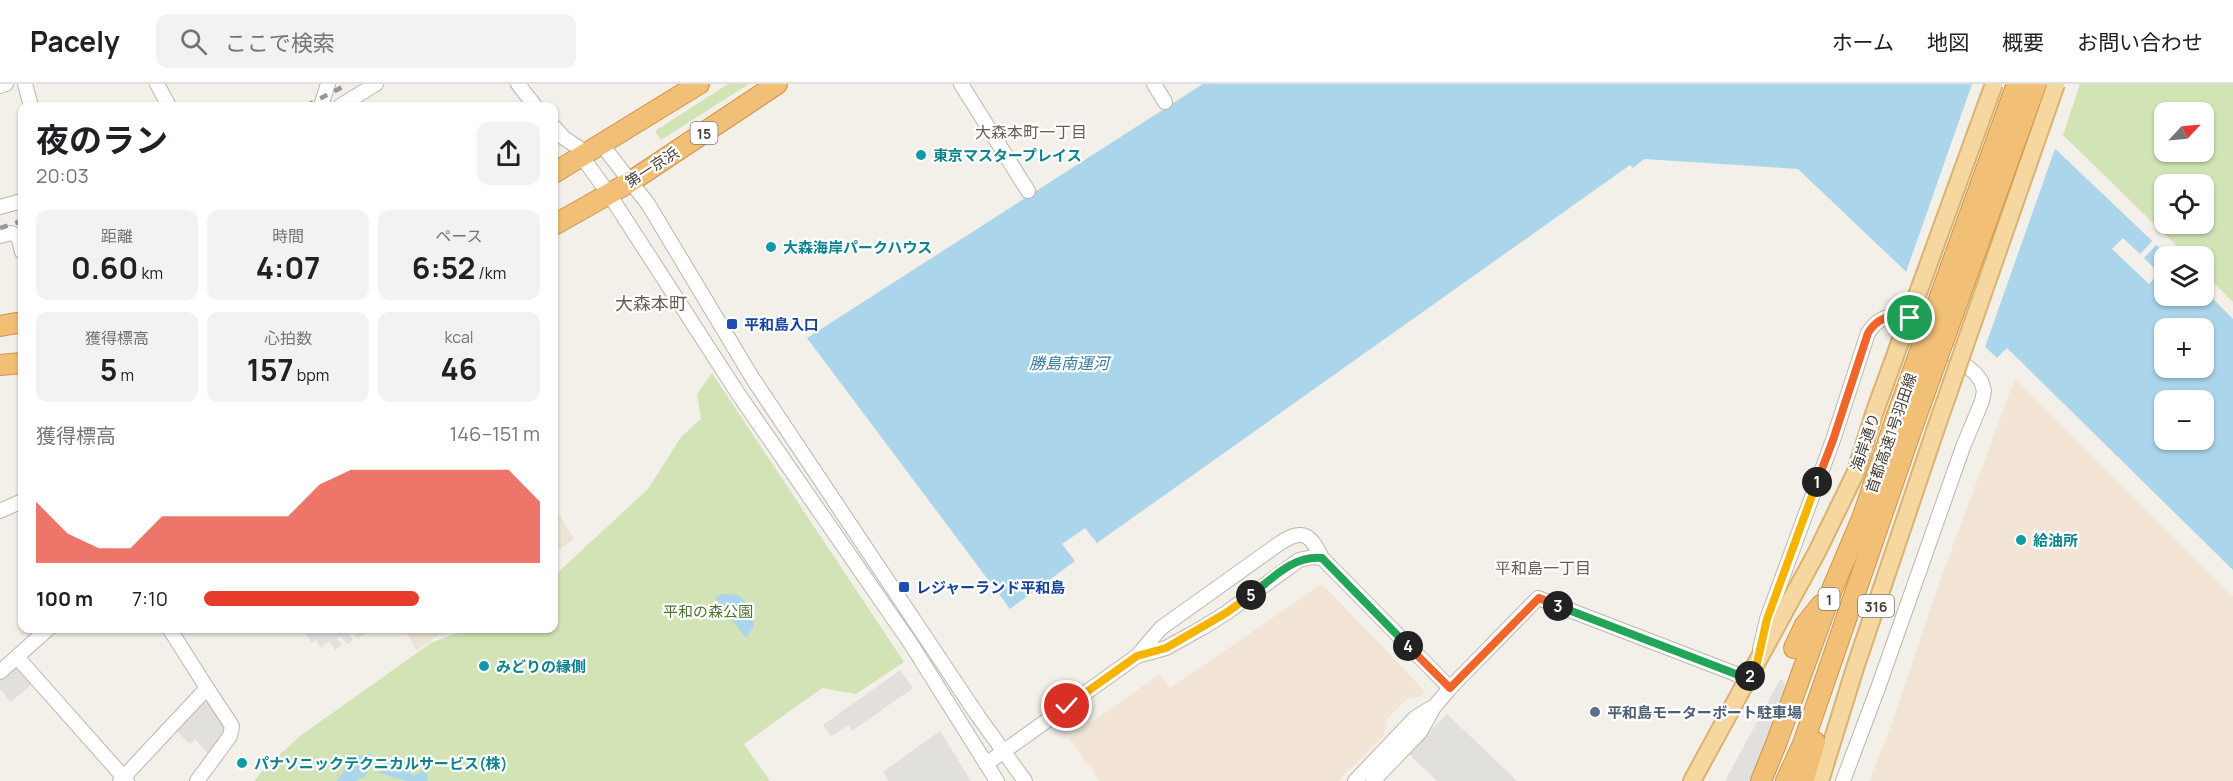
<!DOCTYPE html>
<html lang="ja">
<meta charset="utf-8">
<style>
body{margin:0;font-family:Manrope,"Noto Sans JP",sans-serif;background:#f2f2f2;color:#202124;height:100vh;display:flex;flex-direction:column;font-size:22px;white-space:nowrap}
*{box-sizing:border-box;margin:0}
p{font-size:20px;color:#757577}
.icon{flex:none;width:33px;height:33px;fill:none;stroke:currentColor;stroke-width:2;stroke-linecap:round;stroke-linejoin:round}
.map{position:relative;flex:1;overflow:hidden}
.sheet{position:absolute;left:18px;top:18px;width:540px;height:531px;display:flex;flex-direction:column;background:#fff;border-radius:12px;box-shadow:0 2px 4px #0004}
.sheet>*{flex:none}
.needle{width:39px;rotate:64deg}
.controls{position:absolute;left:2154px;top:18px;display:grid;gap:12px}
.controls a{display:grid;place-items:center;width:60px;height:60px;border-radius:12px;background:#fff;box-shadow:0 2px 4px #0004;font-size:30px}
.pin{position:absolute;display:grid;place-items:center;width:51px;height:51px;color:#fff;margin:-26px;border:3px solid #fff;border-radius:50%;box-shadow:0 2px 6px #0007}
.km{position:absolute;width:30px;height:30px;margin:-15px;border-radius:50%;background:#222;color:#fff;font-size:16px;line-height:30px;text-align:center}
.round{display:grid;place-items:center;flex:none;width:63px;height:63px;border-radius:12px;background:#f2f2f2}
.head{display:flex;align-items:center;justify-content:space-between;height:102px;padding:0 18px}
h1{font-size:33px;font-weight:700;line-height:45px}
.figures{display:grid;grid-template-columns:repeat(3,1fr);gap:9px;height:102px;padding:6px 18px}
.figures div{display:grid;align-content:center;border-radius:12px;background:#f2f2f2;text-align:center}
.figures b{font-size:30px;font-weight:700}
.figures small{font-size:16px;font-weight:400}
.figures p{font-size:16px}
.chart{height:168px;padding:12px 18px}
.chart p{display:flex;justify-content:space-between}
.chart svg{width:100%;height:108px;margin-top:6px;fill:#e73b2c;opacity:.7}
ul{padding:0 18px;list-style:none;font-size:20px}
li{display:grid;grid-template-columns:96px 72px 1fr;align-items:center;height:45px}
li i{height:15px;border-radius:8px;background:#e73b2c}
header{display:flex;align-items:center;gap:36px;box-sizing:border-box;height:84px;padding:0 30px;background:#fff;border-bottom:2px solid #e0e0e0}
header strong{font-size:28px}
nav{display:flex;gap:33px;margin-inline-start:auto;font-size:21px}
.search{width:420px;height:54px;background:#f2f2f2;display:flex;align-items:center;gap:15px;box-sizing:border-box;padding:0 21px;border-radius:12px;color:#757577;font-size:22px}
.map>svg:first-child{display:block}
.commercial{fill:#f3e5d6}
.education{fill:#ebe3d4}
.green{fill:#d2e4b5;fill-rule:evenodd}
.parking{fill:#e2e0dd}
.water{fill:#abd5ea;fill-rule:evenodd}
.pier{fill:#f3efe9}
.lines{fill:none;stroke-linecap:round;stroke-linejoin:round}
.minor-casing{stroke:#beb6ac;stroke-width:16}
.major-casing{stroke:#dab370;stroke-width:20}
.highway-casing{stroke:#d09446;stroke-width:22}
.minor{stroke:#fff;stroke-width:14}
.major{stroke:#f6d79f;stroke-width:16}
.highway{stroke:#f1c076;stroke-width:20}
.rail{stroke:#979797;stroke-width:4.5;stroke-dasharray:8 8;stroke-linecap:butt}
.major-bridge-casing{stroke:#dab370;stroke-width:20;stroke-linecap:butt}
.highway-bridge-casing{stroke:#d09446;stroke-width:22;stroke-linecap:butt}
.major-bridge{stroke:#f6d79f;stroke-width:16}
.highway-bridge{stroke:#f1c076;stroke-width:20}
.split-1-casing{stroke:#fff;stroke-width:12}
.split-2-casing{stroke:#fff;stroke-width:12}
.split-3-casing{stroke:#fff;stroke-width:12}
.split-4-casing{stroke:#fff;stroke-width:12}
.split-5-casing{stroke:#fff;stroke-width:12}
.split-6-casing{stroke:#fff;stroke-width:12}
.split-1{stroke:#f0652b;stroke-width:8}
.split-2{stroke:#f5b400;stroke-width:8}
.split-3{stroke:#22a559;stroke-width:8}
.split-4{stroke:#f0652b;stroke-width:8}
.split-5{stroke:#22a559;stroke-width:8}
.split-6{stroke:#f5b400;stroke-width:8}
.culture-dot{fill:#0f9aa8;stroke:#fff;stroke-width:2}
.transit-dot{fill:#1a4fb4;stroke:#fff;stroke-width:2}
.service-dot{fill:#5c6f8a;stroke:#fff;stroke-width:2}
.labels{text-anchor:middle;dominant-baseline:central;stroke-width:4.5;stroke-linejoin:round;paint-order:stroke}
.shield{fill:#fff;stroke:#7e7974;stroke-width:1.5}
.shield-label{font-size:14px;font-weight:bold;fill:#464038}
.culture-label{font-size:15px;font-weight:bold;fill:#0d838f;stroke:#fff;text-anchor:start}
.street-label{font-size:15px;fill:#464038;stroke:#fff}
.transit-label{font-size:15px;font-weight:bold;fill:#164399;stroke:#fff;text-anchor:start}
.park-label{font-size:15px;fill:#4e7330;stroke:#fff}
.service-label{font-size:15px;font-weight:bold;fill:#4e5e75;stroke:#fff;text-anchor:start}
.neighbourhood-label{font-size:16px;fill:#685d50;stroke:#fff}
.water-label{font-size:16px;font-style:italic;fill:#387ca1;stroke:#fff}
.quarter-label{font-size:18px;fill:#685d50;stroke:#fff}
</style>
<header>
<strong>Pacely</strong>
<div class="search"><svg class="icon" aria-label="search" viewBox="0 0 24 24"><circle cx="10" cy="10" r="6"/><path d="M15 15l6 6"/></svg>ここで検索</div>
<nav><a>ホーム</a><a>地図</a><a>概要</a><a>お問い合わせ</a></nav>
</header>
<div class="map">
<svg width="2233" height="697" viewBox="0 0 2233 697">
<rect width="100%" height="100%" fill="#f3efe9"/>
<g class="commercial">
<path d="M2015 294 2233 512V697H1869L1889 647 1941 494Z"/>
<path d="M1322 500 1425 607 1421 612 1407 615 1387 635 1384 651 1338 697H1100L1069 654 1160 590 1170 604Z"/>
</g>
<g class="education">
<path d="M554 422 574 455 554 469V421Z"/>
<path d="M404 545H448L417 566Z"/>
</g>
<g class="green">
<path d="M728 0H749L661 56 655 47Z"/>
<path d="M2080 0H2233V218L2204 189V172H2187L2063 51ZM2204 28V68H2164V28ZM2204 100V140H2164V100Z"/>
<path d="M712 289 904 578 856 610 822 604 744 660 770 697H254L262 687 300 652 431 559 468 545 554 544V492L648 405 681 353 701 335 697 310Z"/>
</g>
<g class="parking">
<path d="M329 544 361 545 365 550 357 554 351 546 348 548 353 556 347 560 341 552 337 554 342 561 335 566 330 557 320 563 316 556 312 559 303 545Z"/>
<path d="M14 580 34 598 11 618 0 605V592Z"/>
<path d="M900 586 913 604 852 647 848 641 831 653 823 641Z"/>
<path d="M1782 595 1797 632 1769 697H1725L1779 597Z"/>
<path d="M204 615H210L227 647 209 671 195 655 190 660 175 645Z"/>
<path d="M1447 630 1517 697H1437L1408 669Z"/>
<path d="M940 647 971 697H889L883 688Z"/>
</g>
<g class="water">
<path d="M1203 0H1987L2168 172H2164V212H2204V206L2233 235V486L2007 264 1997 274 1798 85 1644 75 1633 84 1630 81 1097 459 1085 444 1062 460 1075 477 1010 525 807 254ZM2164 244H2204V284H2164ZM2164 316H2204V356H2164Z"/>
<path d="M722 510 738 511 752 523 754 542 746 554 715 514Z"/>
<path d="M371 669 366 692 355 697H336L356 672Z"/>
<path d="M382 675 391 678 414 692 422 687 428 691 427 697H407L379 689Z"/>
</g>
<g class="pier">
<path d="M1972 0H1992L2056 62 1984 266 1905 191Z"/>
<path d="M2123 154 2140 170 2154 155 2158 159 2144 174 2159 189 2149 200 2112 165Z"/>
</g>
<g class="lines">
<defs>
<g id="minor">
<path d="M25 0 31 22"/>
<path d="M157 0 169 22"/>
<path d="M518 0 535 22"/>
<path d="M961 0 1028 107"/>
<path d="M1154 0 1165 18"/>
<path d="M0 2 6 0"/>
<path d="M321 22 328 0"/>
<path d="M340 22 376 0"/>
<path d="M554 43 564 54 588 70"/>
<path d="M602 61 648 120 753 295 978 632 1025 697"/>
<path d="M582 73 609 110 739 311 911 560 997 697"/>
<path d="M0 123 22 117"/>
<path d="M0 152 11 149 18 152 22 168"/>
<path d="M0 427 22 417"/>
<path d="M1760 565 1767 535 1833 356 1868 249C1878 233 1892 229 1910 234L1975 289 1981 297 1984 307 1982 317 1963 363 1878 604 1843 697"/>
<path d="M1137 572 1166 564 1202 544 1226 529 1299 476 1312 473 1322 474"/>
<path d="M17 573 127 697"/>
<path d="M0 588 49 544"/>
<path d="M986 680 1137 572 1161 544 1280 459C1304 443 1311 452 1322 474L1450 604"/>
<path d="M120 697 207 604 169 544"/>
<path d="M197 697 230 652 232 642 207 604"/>
<path d="M1355 697 1415 634 1431 624"/>
<path d="M1373 697 1420 648 1434 623 1450 604 1538 514 1749 595"/>
</g>
<g id="major">
<path d="M1692 697 1817 468 1855 390 1875 327"/>
<path d="M1820 697 1855 584 1935 347"/>
</g>
<g id="highway">
<path d="M554 89 699 0"/>
<path d="M554 141 630 98 777 0"/>
<path d="M0 242 22 238"/>
<path d="M0 281 22 279"/>
<path d="M1794 564 1805 541 1821 521"/>
<path d="M1761 697 1776 660 1833 503 1863 432 1896 334"/>
<path d="M1786 697 1803 660 1913 341"/>
<path d="M1803 697 1815 658"/>
</g>
</defs>
<use href="#minor" class="minor-casing"/>
<use href="#major" class="major-casing"/>
<use href="#highway" class="highway-casing"/>
<use href="#minor" class="minor"/>
<use href="#major" class="major"/>
<use href="#highway" class="highway"/>
<g class="rail">
<path d="M306 22 348 0"/>
<path d="M0 144 22 137"/>
</g>
<defs>
<g id="major-bridge">
<path d="M1875 327 1994 0"/>
<path d="M1935 347 2056 0"/>
</g>
<g id="highway-bridge">
<path d="M1896 334 2017 0"/>
<path d="M1913 341 2036 0"/>
</g>
</defs>
<use href="#major-bridge" class="major-bridge-casing"/>
<use href="#highway-bridge" class="highway-bridge-casing"/>
<use href="#major-bridge" class="major-bridge"/>
<use href="#highway-bridge" class="highway-bridge"/>
</g>
<g class="lines">
<defs>
<path id="split-1" d="M1817 398 1833 356 1868 249C1878 233 1892 229 1910 234"/>
<path id="split-2" d="M1750 592 1757 579 1767 535 1817 398"/>
<path id="split-3" d="M1558 522 1749 595 1750 592"/>
<path id="split-4" d="M1408 562 1450 604 1539 514 1558 522"/>
<path id="split-5" d="M1251 511C1272 495 1293 471 1322 474L1408 562"/>
<path id="split-6" d="M1067 622 1137 572 1166 564 1226 529 1251 511"/>
</defs>
<use href="#split-1" class="split-1-casing"/>
<use href="#split-2" class="split-2-casing"/>
<use href="#split-3" class="split-3-casing"/>
<use href="#split-4" class="split-4-casing"/>
<use href="#split-5" class="split-5-casing"/>
<use href="#split-6" class="split-6-casing"/>
<use href="#split-1" class="split-1"/>
<use href="#split-2" class="split-2"/>
<use href="#split-3" class="split-3"/>
<use href="#split-4" class="split-4"/>
<use href="#split-5" class="split-5"/>
<use href="#split-6" class="split-6"/>
</g>
<g class="culture-dot">
<circle cx="921" cy="71" r="6"/>
<circle cx="771" cy="163" r="6"/>
<circle cx="2021" cy="456" r="6"/>
<circle cx="484" cy="582" r="6"/>
<circle cx="242" cy="679" r="6"/>
</g>
<g class="transit-dot">
<rect x="726" y="234" width="12" height="12" rx="3"/>
<rect x="898" y="497" width="12" height="12" rx="3"/>
</g>
<circle class="service-dot" cx="1595" cy="628" r="6"/>
<g class="labels">
<g class="shield">
<rect x="690.5" y="38" width="27" height="22" rx="4.5"/>
<rect x="1818.5" y="504" width="21" height="22" rx="4.5"/>
<rect x="1858" y="511" width="36" height="22" rx="4.5"/>
</g>
<g class="shield-label">
<text x="704" y="49">15</text>
<text x="1829" y="515">1</text>
<text x="1876" y="522">316</text>
</g>
<g class="culture-label">
<text x="933" y="71">東京マスタープレイス</text>
<text x="783" y="163">大森海岸パークハウス</text>
<text x="2033" y="456">給油所</text>
<text x="496" y="582">みどりの縁側</text>
<text x="254" y="679">パナソニックテクニカルサービス(株)</text>
</g>
<g class="street-label">
<text transform="translate(652 83) rotate(-33)">第一京浜</text>
<text transform="translate(1891 349) rotate(-71)">首都高速1号羽田線</text>
<text transform="translate(1865 358) rotate(-71)">海岸通り</text>
</g>
<g class="transit-label">
<text x="744" y="240">平和島入口</text>
<text x="916" y="503">レジャーランド平和島</text>
</g>
<g class="park-label">
<text x="708" y="527">平和の森公園</text>
</g>
<g class="service-label">
<text x="1607" y="628">平和島モーターボート駐車場</text>
</g>
<g class="neighbourhood-label">
<text x="1031" y="48">大森本町一丁目</text>
<text x="1543" y="484">平和島一丁目</text>
</g>
<g class="water-label">
<text x="1069" y="279">勝島南運河</text>
</g>
<g class="quarter-label">
<text x="651" y="219">大森本町</text>
</g>
</g>
</svg>
<div class="controls">
<a><svg class="needle" viewBox="-14 -14 28 28"><path d="M0-13l5 13h-10z" fill="#e53935"/><path d="M0 13l5-13h-10z" fill="#757577"/></svg></a>
<a><svg class="icon" aria-label="locate" viewBox="0 0 24 24"><circle cx="12" cy="12" r="6"/><path d="M12 2v4M12 18v4M2 12h4M18 12h4"/></svg></a>
<a><svg class="icon" aria-label="layers" viewBox="0 0 24 24"><path d="M12 4l9 5-9 5-9-5zM3 14l9 5 9-5"/></svg></a>
<a>+</a>
<a>−</a>
</div>
<div class="pin" style="left:1910px;top:234px;background:#1e9e55"><svg class="icon" aria-label="arrive" viewBox="0 0 24 24"><path d="M6 21V4h12l-3 4 3 4H6"/></svg></div>
<div class="pin" style="left:1067px;top:622px;background:#d93025"><svg class="icon" aria-label="check" viewBox="0 0 24 24"><path d="M5 12l5 5 9-10"/></svg></div>
<b class="km" style="left:1817px;top:398px">1</b>
<b class="km" style="left:1750px;top:592px">2</b>
<b class="km" style="left:1558px;top:522px">3</b>
<b class="km" style="left:1408px;top:562px">4</b>
<b class="km" style="left:1251px;top:511px">5</b>
<section class="sheet">
<div class="head"><div><h1>夜のラン</h1><p>20:03</p></div><a class="round"><svg class="icon" aria-label="share" viewBox="0 0 24 24"><path d="M12 15V3M7 8l5-5 5 5M5 13v7h14v-7"/></svg></a></div>
<div class="figures">
<div><p>距離</p><b>0.60<small> km</small></b></div>
<div><p>時間</p><b>4:07</b></div>
<div><p>ペース</p><b>6:52<small> /km</small></b></div>
</div>
<div class="figures">
<div><p>獲得標高</p><b>5<small> m</small></b></div>
<div><p>心拍数</p><b>157<small> bpm</small></b></div>
<div><p>kcal</p><b>46</b></div>
</div>
<div class="chart"><p><span>獲得標高</span>146–151 m</p>
<svg viewBox="0 0 160 44" preserveAspectRatio="none"><path d="M0 44V19L10 32L20 38L30 38L40 25L50 25L60 25L70 25L80 25L90 12L100 6L110 6L120 6L130 6L140 6L150 6L160 19V44z"/></svg>
</div>
<ul>
<li><b>100 m</b>7:10<i style="width:64%"></i></li>
</ul>
</section>
</div>
